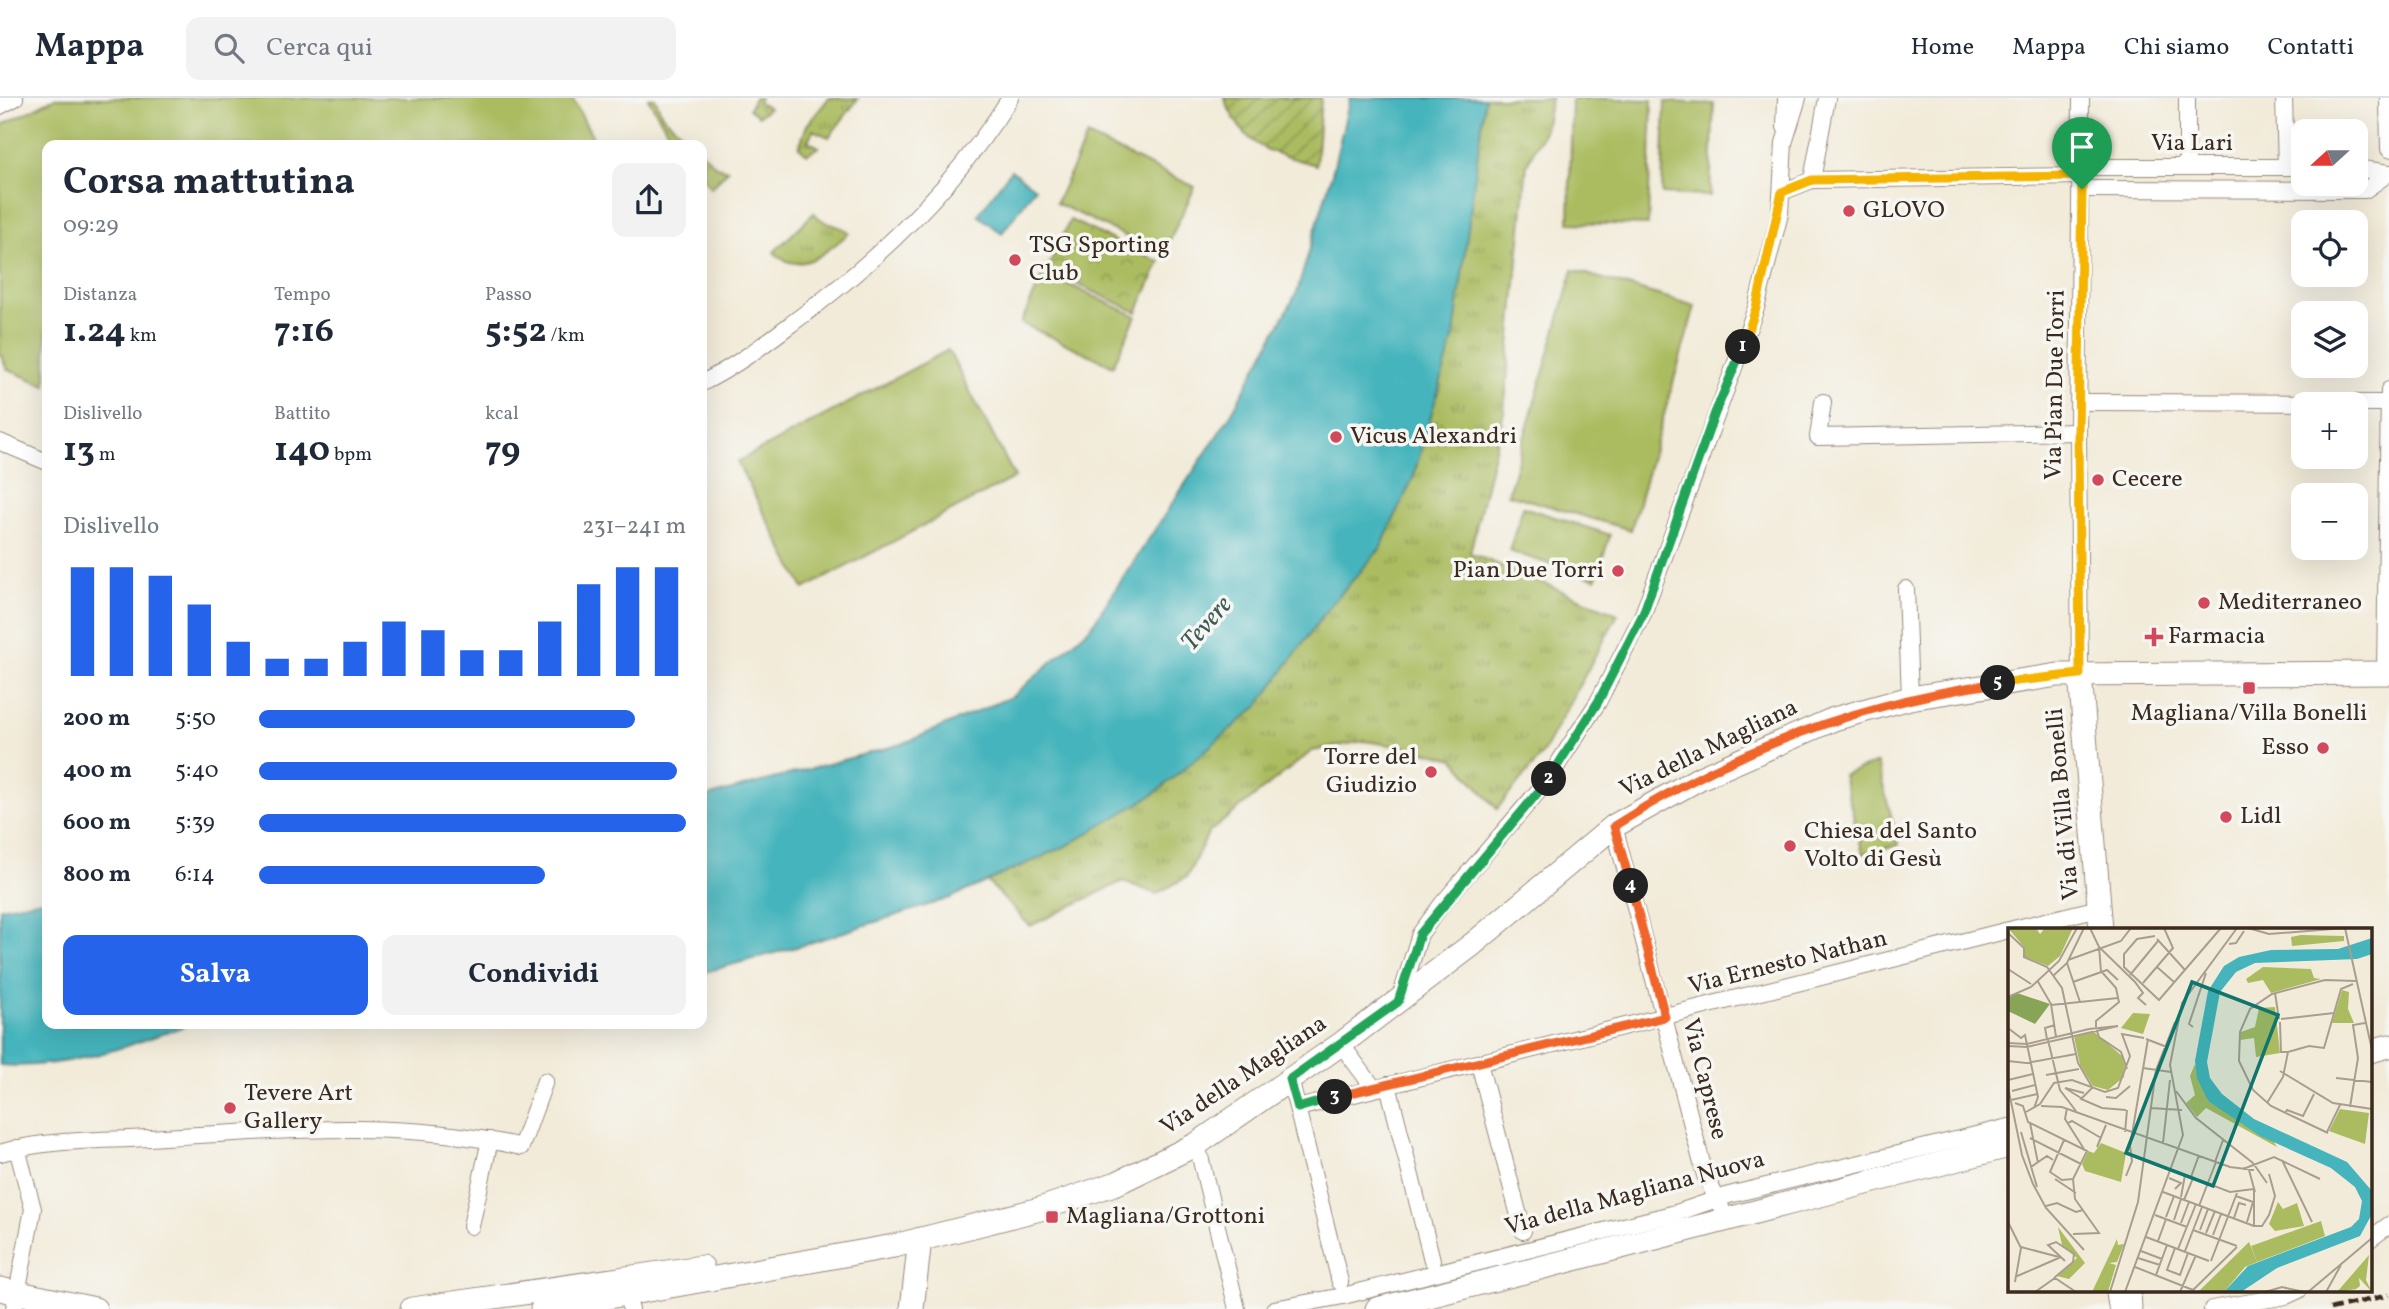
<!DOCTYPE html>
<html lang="it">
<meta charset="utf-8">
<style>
body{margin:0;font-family:Vollkorn,serif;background:#f2f2f3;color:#1f2937;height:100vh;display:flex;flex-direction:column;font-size:26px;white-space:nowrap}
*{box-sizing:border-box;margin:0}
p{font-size:23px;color:#747a83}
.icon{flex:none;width:38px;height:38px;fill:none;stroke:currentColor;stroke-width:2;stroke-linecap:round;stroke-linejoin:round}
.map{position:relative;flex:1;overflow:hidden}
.side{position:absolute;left:42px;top:42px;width:665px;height:889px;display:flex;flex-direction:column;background:#fff;border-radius:14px;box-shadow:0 7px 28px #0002}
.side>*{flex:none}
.needle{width:46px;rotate:249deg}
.controls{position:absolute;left:2291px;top:21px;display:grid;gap:14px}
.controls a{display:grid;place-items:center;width:77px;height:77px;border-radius:14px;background:#fff;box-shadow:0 7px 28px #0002;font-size:35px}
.pin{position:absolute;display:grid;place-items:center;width:60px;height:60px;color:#fff;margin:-72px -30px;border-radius:50% 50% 50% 0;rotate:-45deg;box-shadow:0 0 7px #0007}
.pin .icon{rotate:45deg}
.km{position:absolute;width:35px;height:35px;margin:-18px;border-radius:50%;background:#222;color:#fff;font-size:19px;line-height:35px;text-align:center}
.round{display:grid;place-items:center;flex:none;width:74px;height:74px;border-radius:14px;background:#f2f2f3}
.headline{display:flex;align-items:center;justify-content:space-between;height:119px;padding:0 21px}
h1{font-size:38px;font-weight:700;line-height:52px}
.figures{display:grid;grid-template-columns:repeat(3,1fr);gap:10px;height:119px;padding:7px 21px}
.figures div{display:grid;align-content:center}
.figures b{font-size:35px;font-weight:700}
.figures small{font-size:19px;font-weight:400}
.figures p{font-size:19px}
.chart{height:196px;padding:14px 21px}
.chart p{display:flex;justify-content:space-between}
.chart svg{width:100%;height:126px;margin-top:7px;stroke:#2563eb;stroke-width:6}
.cta{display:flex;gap:14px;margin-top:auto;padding:14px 21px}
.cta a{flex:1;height:80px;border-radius:14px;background:#2563eb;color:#fff;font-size:28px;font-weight:700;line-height:80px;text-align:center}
.cta a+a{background:#f2f2f3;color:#1f2937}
ul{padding:0 21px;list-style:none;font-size:23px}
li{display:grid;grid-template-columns:112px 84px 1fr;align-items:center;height:52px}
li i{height:18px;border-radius:9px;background:#2563eb}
header{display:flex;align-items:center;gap:42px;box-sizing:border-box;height:98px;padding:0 35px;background:#fff;border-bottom:2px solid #e0e1e3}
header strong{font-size:33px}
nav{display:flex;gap:38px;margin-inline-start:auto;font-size:24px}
.search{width:490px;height:63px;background:#f2f2f3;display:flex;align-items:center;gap:18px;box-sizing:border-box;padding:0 24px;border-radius:14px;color:#747a83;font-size:26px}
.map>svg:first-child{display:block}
.grass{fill:url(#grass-tufts);stroke:#73733f;stroke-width:2}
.park{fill:url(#park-crowns);stroke:#73733f;stroke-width:2}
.garden{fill:url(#garden-furrows);stroke:#73733f;stroke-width:2}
.pitch{fill:#abbc60;stroke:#73733f;stroke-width:2}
.water{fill:#45b4bc;stroke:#406f6d;stroke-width:2}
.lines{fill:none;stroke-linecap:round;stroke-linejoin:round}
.street-casing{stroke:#968a7c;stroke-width:18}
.secondary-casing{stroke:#968a7c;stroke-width:25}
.street{stroke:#fff;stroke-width:16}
.secondary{stroke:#fff;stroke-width:23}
.rail{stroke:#3b2a1e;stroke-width:4.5;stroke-dasharray:10 5;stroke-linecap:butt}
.split-1-casing{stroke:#fff;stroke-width:14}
.split-2-casing{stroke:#fff;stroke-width:14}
.split-3-casing{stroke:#fff;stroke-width:14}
.split-4-casing{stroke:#fff;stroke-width:14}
.split-5-casing{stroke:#fff;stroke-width:14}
.split-6-casing{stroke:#fff;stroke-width:14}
.split-1{stroke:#f5b400;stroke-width:9}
.split-2{stroke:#22a559;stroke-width:9}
.split-3{stroke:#22a559;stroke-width:9}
.split-4{stroke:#f0652b;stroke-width:9}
.split-5{stroke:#f0652b;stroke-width:9}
.split-6{stroke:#f5b400;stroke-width:9}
.poi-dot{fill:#d1495b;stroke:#f6f6f2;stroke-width:2.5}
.labels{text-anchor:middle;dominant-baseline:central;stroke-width:7;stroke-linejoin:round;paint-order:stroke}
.street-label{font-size:24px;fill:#3b2a1e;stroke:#f6f6f2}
.poi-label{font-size:24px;fill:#3b2a1e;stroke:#f6f6f2;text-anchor:start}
.water-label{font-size:26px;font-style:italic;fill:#3e5a55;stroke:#f6f6f2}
.inset-road{fill:none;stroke:#a99e8e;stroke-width:2}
.view{fill:#0f766e;fill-opacity:0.15;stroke:#0f766e;stroke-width:3.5}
.inset-edge{fill:none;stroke:#3b2a1e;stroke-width:3.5}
</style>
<header>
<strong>Mappa</strong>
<div class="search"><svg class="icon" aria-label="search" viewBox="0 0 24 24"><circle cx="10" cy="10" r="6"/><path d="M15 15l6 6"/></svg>Cerca qui</div>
<nav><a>Home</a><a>Mappa</a><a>Chi siamo</a><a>Contatti</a></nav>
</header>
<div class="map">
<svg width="2389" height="1211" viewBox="0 0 2389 1211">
<defs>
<pattern id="grass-tufts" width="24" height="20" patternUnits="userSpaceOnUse" patternTransform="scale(1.75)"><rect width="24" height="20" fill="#abbc60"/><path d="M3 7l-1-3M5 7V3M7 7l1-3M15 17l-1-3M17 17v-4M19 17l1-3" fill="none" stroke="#8c994f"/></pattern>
<pattern id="park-crowns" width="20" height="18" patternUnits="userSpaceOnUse" patternTransform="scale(1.75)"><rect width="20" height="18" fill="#abbc60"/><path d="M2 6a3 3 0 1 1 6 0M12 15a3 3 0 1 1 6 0" fill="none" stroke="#8c994f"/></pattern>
<pattern id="garden-furrows" width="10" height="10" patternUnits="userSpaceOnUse" patternTransform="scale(1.75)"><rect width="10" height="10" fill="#abbc60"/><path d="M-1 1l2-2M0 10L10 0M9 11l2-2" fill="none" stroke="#8c994f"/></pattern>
</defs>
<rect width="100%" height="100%" fill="#f6f6f2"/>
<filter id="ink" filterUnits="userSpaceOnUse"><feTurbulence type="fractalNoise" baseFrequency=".0143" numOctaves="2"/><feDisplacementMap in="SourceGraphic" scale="14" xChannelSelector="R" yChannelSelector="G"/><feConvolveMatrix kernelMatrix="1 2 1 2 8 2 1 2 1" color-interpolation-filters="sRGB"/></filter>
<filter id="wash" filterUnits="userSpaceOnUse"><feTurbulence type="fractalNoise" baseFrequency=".00686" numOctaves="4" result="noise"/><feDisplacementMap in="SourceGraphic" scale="28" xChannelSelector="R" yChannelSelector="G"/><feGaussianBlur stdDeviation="1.57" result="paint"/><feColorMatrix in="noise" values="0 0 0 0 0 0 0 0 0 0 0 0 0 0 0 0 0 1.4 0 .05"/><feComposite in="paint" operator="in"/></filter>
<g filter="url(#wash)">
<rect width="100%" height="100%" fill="#f2ebd9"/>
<g class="grass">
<path d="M648 0H655L662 17 695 47H676Z"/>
<path d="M754 0H760L758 5 769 10 758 18 749 11Z"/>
<path d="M829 0 858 1 829 39 813 32 808 43 819 49 807 56 799 49 807 27Z"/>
<path d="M1485 0H1551L1545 31 1527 66 1504 313 1470 455 1618 516 1541 658 1497 711 1454 661 1412 650 1364 643 1312 653 1208 735 1187 779 1156 796 1123 783 1030 828 987 783 1068 747 1154 696 1258 607 1328 510 1380 451 1473 82Z"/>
<path d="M702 54 717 69 728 72 711 90 702 79Z"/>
<path d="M814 115C826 130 841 125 849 135 829 152 799 181 774 154Z"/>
</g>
<path class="park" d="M1070 122 1160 164 1137 214 1047 172Z"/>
<path class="garden" d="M1224 0H1321L1316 67C1267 53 1246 52 1224 0Z"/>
<g class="pitch">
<path d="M55 0H572L597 47H47L46 288 7 271 0 255V28Z"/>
<path d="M1572 0 1652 2 1648 127 1569 125Z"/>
<path d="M1665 4 1714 6 1710 98 1662 96Z"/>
<path d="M1087 38 1195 89 1163 156 1056 105Z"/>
<path d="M1573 172 1695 208 1631 432 1508 396Z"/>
<path d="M1044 175 1136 218 1113 268 1021 225Z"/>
<path d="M948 252 1015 379 804 491 737 364Z"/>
<path d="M1523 409 1610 437 1596 481 1509 453Z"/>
<path d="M1877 665 1899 747 1863 756 1843 677Z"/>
</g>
<g class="water">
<path d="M1350 0H1485L1454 238 1413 380 1380 451 1328 510 1259 607 1154 696 1068 747 950 800 800 848 702 875V700L902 646 1013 598 1090 530 1230 318 1297 194 1332 76Z"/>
<path d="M1011 72 1035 90 1002 135 978 117Z"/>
<path d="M47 801V926H190C130 948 65 972 0 967V810Z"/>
</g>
</g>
<g filter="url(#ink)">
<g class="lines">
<defs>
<g id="street">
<path d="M2187 0V69"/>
<path d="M2284 0 2286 69"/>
<path d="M2388 0 2389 51"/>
<path d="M0 8 15 0"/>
<path d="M1785 29 1786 0"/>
<path d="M2082 69H2303"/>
<path d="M2356 70 2389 75"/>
<path d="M1812 82 1827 0"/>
<path d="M2082 91 2365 92 2389 75"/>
<path d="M1782 94 1812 82 2082 78"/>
<path d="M702 285C734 269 762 248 791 226 878 163 953 91 1010 0"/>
<path d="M1823 304 1818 339 2078 334"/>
<path d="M2079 304 2389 305"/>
<path d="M0 344 47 364"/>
<path d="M1906 491 1910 600"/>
<path d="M2385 575 2389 292"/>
<path d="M2080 576 2078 334 2081 0"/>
<path d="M1614 728 1705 1077 1721 1109"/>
<path d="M2013 831 2099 810"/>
<path d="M1400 901 1420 836 1442 806 1547 683 1598 604 1643 516 1756 210 1780 116 1784 45 1798 0"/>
<path d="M1341 946 1373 989"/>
<path d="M1479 965 1523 1133"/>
<path d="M1290 981 1340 1184"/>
<path d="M1388 987 1432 1162"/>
<path d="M1298 1010 2009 832"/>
<path d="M1197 1046 1237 1211"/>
<path d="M0 1055C47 1041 100 1043 149 1040 272 1033 399 1020 521 1049L545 983"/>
<path d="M471 1128 490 1042"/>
<path d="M2370 1141 2389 1127"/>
<path d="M2114 1192 2117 1211"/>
<path d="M14 1211 33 1111 17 1050"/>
<path d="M631 1211 626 1197 631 1187"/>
<path d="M1274 1211 1343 1198 1676 1115 1729 1097 2009 1029"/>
<path d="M2212 1211 2286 1198 2299 1192"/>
</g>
<g id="secondary">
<path d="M2080 576 2101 831"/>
<path d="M2370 953 2389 948"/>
<path d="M0 1191 95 1211"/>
<path d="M2129 1192 2130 1211"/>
<path d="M412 1211 702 1169"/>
<path d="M542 1211 894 1148 1040 1111 1117 1085 1197 1046 1341 946 1473 846 1614 728 1700 680 1834 621 1910 600 2058 577 2389 575"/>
<path d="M912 1211 920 1141"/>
<path d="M1377 1211C1589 1159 1798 1102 2009 1048"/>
</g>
</defs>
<use href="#street" class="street-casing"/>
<use href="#secondary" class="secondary-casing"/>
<use href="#street" class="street"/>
<use href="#secondary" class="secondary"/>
<path class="rail" d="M2330 1211 2389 1197"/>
</g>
</g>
<g class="lines" filter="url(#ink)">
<defs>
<path id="split-1" d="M1743 249 1756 210 1782 94 1812 82 2082 78V91"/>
<path id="split-2" d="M1549 681 1598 604 1643 516 1715 315 1743 249"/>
<path id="split-3" d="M1335 999 1298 1010 1290 981 1398 904 1420 836 1549 681"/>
<path id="split-4" d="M1335 999 1665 919 1631 788"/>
<path id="split-5" d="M1631 788 1614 728C1731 653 1861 604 1998 585"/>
<path id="split-6" d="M1998 585 2080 576 2078 334 2082 91"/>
</defs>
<use href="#split-1" class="split-1-casing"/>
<use href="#split-2" class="split-2-casing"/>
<use href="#split-3" class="split-3-casing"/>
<use href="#split-4" class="split-4-casing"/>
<use href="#split-5" class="split-5-casing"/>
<use href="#split-6" class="split-6-casing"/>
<use href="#split-1" class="split-1"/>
<use href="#split-2" class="split-2"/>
<use href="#split-3" class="split-3"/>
<use href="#split-4" class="split-4"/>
<use href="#split-5" class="split-5"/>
<use href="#split-6" class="split-6"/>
</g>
<g class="poi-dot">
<circle cx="1849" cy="113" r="7"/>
<circle cx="1015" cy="162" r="7"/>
<circle cx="1336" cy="339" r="7"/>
<circle cx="2098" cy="382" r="7"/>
<circle cx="1618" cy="473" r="7"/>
<circle cx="2204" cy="505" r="7"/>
<path d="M2150.5 528.5h7v7h7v7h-7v7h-7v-7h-7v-7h7z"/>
<rect x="2242" y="583" width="14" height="14" rx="3.5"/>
<circle cx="2323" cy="650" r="7"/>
<circle cx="1431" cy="674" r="7"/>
<circle cx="2226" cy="719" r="7"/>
<circle cx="1790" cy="748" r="7"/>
<circle cx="230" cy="1010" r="7"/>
<rect x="1045" y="1112" width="14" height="14" rx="3.5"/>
</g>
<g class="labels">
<g class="street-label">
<text x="2192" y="46">Via Lari</text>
<text transform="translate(2056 287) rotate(-89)">Via Pian Due Torri</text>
<text transform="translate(1709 651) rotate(-26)">Via della Magliana</text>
<text transform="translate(2064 706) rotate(-95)">Via di Villa Bonelli</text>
<text transform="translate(1788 865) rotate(-14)">Via Ernesto Nathan</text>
<text transform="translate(1244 978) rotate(-34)">Via della Magliana</text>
<text transform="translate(1704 981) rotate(76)">Via Caprese</text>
<text transform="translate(1635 1096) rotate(-15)">Via della Magliana Nuova</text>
</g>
<g class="poi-label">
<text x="1863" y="113">GLOVO</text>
<text x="1029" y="148">TSG Sporting<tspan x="1029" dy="28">Club</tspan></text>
<text x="1350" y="339">Vicus Alexandri</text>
<text x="2112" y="382">Cecere</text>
<text x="1604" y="473" text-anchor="end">Pian Due Torri</text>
<text x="2218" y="505">Mediterraneo</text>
<text x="2168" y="539">Farmacia</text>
<text x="2249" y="616" text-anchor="middle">Magliana/Villa Bonelli</text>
<text x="2309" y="650" text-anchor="end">Esso</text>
<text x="1417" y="660" text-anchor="end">Torre del<tspan x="1417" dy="28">Giudizio</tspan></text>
<text x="2240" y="719">Lidl</text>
<text x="1804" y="734">Chiesa del Santo<tspan x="1804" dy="28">Volto di Gesù</tspan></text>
<text x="244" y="996">Tevere Art<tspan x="244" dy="28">Gallery</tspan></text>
<text x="1066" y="1119">Magliana/Grottoni</text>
</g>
<g class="water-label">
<text transform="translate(1207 526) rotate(-49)">Tevere</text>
</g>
</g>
<g transform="translate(2008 830)">
<rect width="364" height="364" fill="#f2ebd9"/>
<path d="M125 85 142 86 135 106 113 100ZM86 104 114 128 117 138 116 149 100 162 85 158 72 137 66 108ZM187 136 200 173 263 210 269 219 198 180 189 189 178 175 187 167 182 148ZM270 274 275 281 289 275 296 298 267 303 261 296ZM50 299 77 335 61 351 49 348 69 330 54 317ZM109 311 110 317 116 316 109 334 101 335 108 337 100 364H84Z" fill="#abbc60"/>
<path d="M9 65 42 76 27 96 0 83V70Z" fill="#88a456"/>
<path d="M0 0H28L32 6 37 0H65L52 28 40 38 17 29V20ZM93 215 118 225 113 254 77 243 74 236 80 223 86 225ZM241 314 249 334 237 339 216 364H190ZM361 327 358 352 364 364 351 350 352 358 348 361 329 364Z" fill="#abbc60"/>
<path d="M293 7 336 8V13L284 18 283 9ZM255 39 303 41 306 50 313 51 263 65 255 52 240 55 238 51ZM334 62 341 64 340 81 346 95H324ZM267 79 272 125 248 129 246 110 232 112 233 104 247 99 251 80ZM332 181 361 185 357 216 321 203ZM313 293 317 308 249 334 243 318Z" fill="#abbc60"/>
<path d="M364 10V26L349 31 247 35 228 44 212 64 199 134 202 150 214 166 246 191 339 234 364 263V286L352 308 269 340 233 364H216L240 338 343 299 351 291 354 273 347 259 323 240 252 208 200 173 189 150 187 133 200 63 216 38 231 29 263 22 330 21Z" fill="#45b4bc"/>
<path class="inset-road" d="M82 0 91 19 127 54 135 65 130 70 138 77M240 0 261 6 337 0M337 0 364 122M0 5 16 20V29L39 39 54 60 70 135 84 159M147 8 129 11 116 26V39L151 72 213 0M149 11 177 42M221 16 228 15 236 3M60 32 113 13 123 0M59 35 72 74M149 39 166 54M0 41 23 56M122 47 150 13M45 48 59 35 76 0M29 52 43 76 48 109M65 54 99 42 110 52M135 55 165 20 156 0M267 65 271 91M0 69 23 59 51 33 69 0M43 77 110 70M273 91 326 85M272 94 273 124H280M88 99V93L111 74 108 60 93 43 91 19M185 99 181 96 198 45M0 100 13 110 17 107 30 169 26 180M88 100 91 109 113 124 119 141M39 111 37 100 47 97M138 111 159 119M40 112 52 162 68 183M0 115 19 116 81 101 110 98 19 119 0 118M280 124 301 118 316 120 333 61 345 56M0 133 18 135 68 126M135 140 163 144M272 143 325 175 364 181M38 147 71 141M328 150 364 154M0 152 25 146M0 159 14 227 25 256 38 280 76 322M84 160 73 171 94 180 118 182M4 163 27 157M168 163 188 190 245 235M98 169 108 170 122 158M73 170 57 160 76 165M3 172 29 166M7 175 15 178 20 194 79 223 65 251M259 175 275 149 280 124M33 178 54 179 222 239 246 242M342 179 350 130 345 97 357 95M59 180 57 191 76 221M143 180 174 182M18 184 32 176 46 155 64 152 97 164 110 160 122 128 114 106 136 110M277 185 279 182 295 188 306 166M22 195 30 235M60 195 64 193 93 210M13 204 29 259M117 204 119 182M319 204 332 177M320 205 263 178 245 162 231 133 232 104 242 81 264 66 317 52 348 53M22 210 73 236M56 212 42 244 54 252 65 251M155 215 162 152M89 219 98 197M274 232 304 294M207 234 215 212M245 235 259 255M23 239 39 228 45 232M235 241 266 229 312 251M164 242 222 264 246 261M241 242 247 264M118 248 124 233 122 218 140 111M183 249 191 227M161 250 173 255 167 261M47 251 68 265M205 258 213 236M246 261V298M155 264 246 298M228 268 245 274 239 294M173 269 177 247M176 272 185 250M38 278 49 275 68 284 75 282M191 278 208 234M147 287 179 299M158 289 166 268M226 290 231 275 238 277M166 292 173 271M0 294 13 320 7 354M173 295 181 274M243 298H254L261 287 267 268 261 246M185 302 229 318M192 302 200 281M198 305 207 283M65 306 91 305 67 271 65 251M205 307 213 286M138 309 201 333M150 313 158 291M13 319 51 329M170 321 188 276M133 323 154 331M177 323 194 279M130 330 152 337M203 333 229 265M127 339 185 362 229 319M167 345 159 342 167 320M167 345 172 347 180 325M148 347 159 317M7 349 53 329M46 350 65 334 66 326 48 314 40 317 57 333M27 364 47 350 68 364M102 364 130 274 148 142 167 94M117 364 175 207 162 137 174 75 229 0M172 364 188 327M257 364 274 359 296 364M300 364 364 310M318 364 333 337"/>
<path class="view" d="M184 54 270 87 205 258 118 225Z"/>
<rect width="364" height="364" class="inset-edge"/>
</g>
</svg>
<div class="controls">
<a><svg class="needle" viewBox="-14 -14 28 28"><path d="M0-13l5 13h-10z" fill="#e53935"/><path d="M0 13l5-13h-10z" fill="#747a83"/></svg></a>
<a><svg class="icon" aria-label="locate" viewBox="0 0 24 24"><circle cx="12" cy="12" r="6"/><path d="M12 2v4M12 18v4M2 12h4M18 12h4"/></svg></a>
<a><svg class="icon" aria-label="layers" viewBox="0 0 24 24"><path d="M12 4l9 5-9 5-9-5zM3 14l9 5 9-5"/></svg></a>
<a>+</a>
<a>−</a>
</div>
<div class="pin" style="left:2082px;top:91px;background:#1e9e55"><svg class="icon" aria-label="arrive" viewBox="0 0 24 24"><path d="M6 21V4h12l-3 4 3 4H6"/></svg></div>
<b class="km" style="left:1743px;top:249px">1</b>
<b class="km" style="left:1549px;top:681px">2</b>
<b class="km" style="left:1335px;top:999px">3</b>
<b class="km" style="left:1631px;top:788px">4</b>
<b class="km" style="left:1998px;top:585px">5</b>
<section class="side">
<div class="headline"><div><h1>Corsa mattutina</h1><p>09:29</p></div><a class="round"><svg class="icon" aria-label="share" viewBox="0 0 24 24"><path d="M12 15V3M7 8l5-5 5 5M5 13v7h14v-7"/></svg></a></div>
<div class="figures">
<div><p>Distanza</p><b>1.24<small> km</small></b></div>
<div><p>Tempo</p><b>7:16</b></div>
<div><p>Passo</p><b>5:52<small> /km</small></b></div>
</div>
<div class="figures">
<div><p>Dislivello</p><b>13<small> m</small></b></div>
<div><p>Battito</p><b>140<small> bpm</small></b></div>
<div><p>kcal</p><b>79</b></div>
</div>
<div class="chart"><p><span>Dislivello</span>231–241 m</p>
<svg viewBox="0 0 160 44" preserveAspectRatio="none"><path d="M5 44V6M15 44V6M25 44V9M35 44V19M45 44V32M55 44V38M65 44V38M75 44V32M85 44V25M95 44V28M105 44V35M115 44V35M125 44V25M135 44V12M145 44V6M155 44V6"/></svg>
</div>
<ul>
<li><b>200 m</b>5:50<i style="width:88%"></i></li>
<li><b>400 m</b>5:40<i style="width:98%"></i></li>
<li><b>600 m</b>5:39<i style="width:100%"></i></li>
<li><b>800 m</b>6:14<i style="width:67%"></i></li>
</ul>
<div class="cta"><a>Salva</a><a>Condividi</a></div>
</section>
</div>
